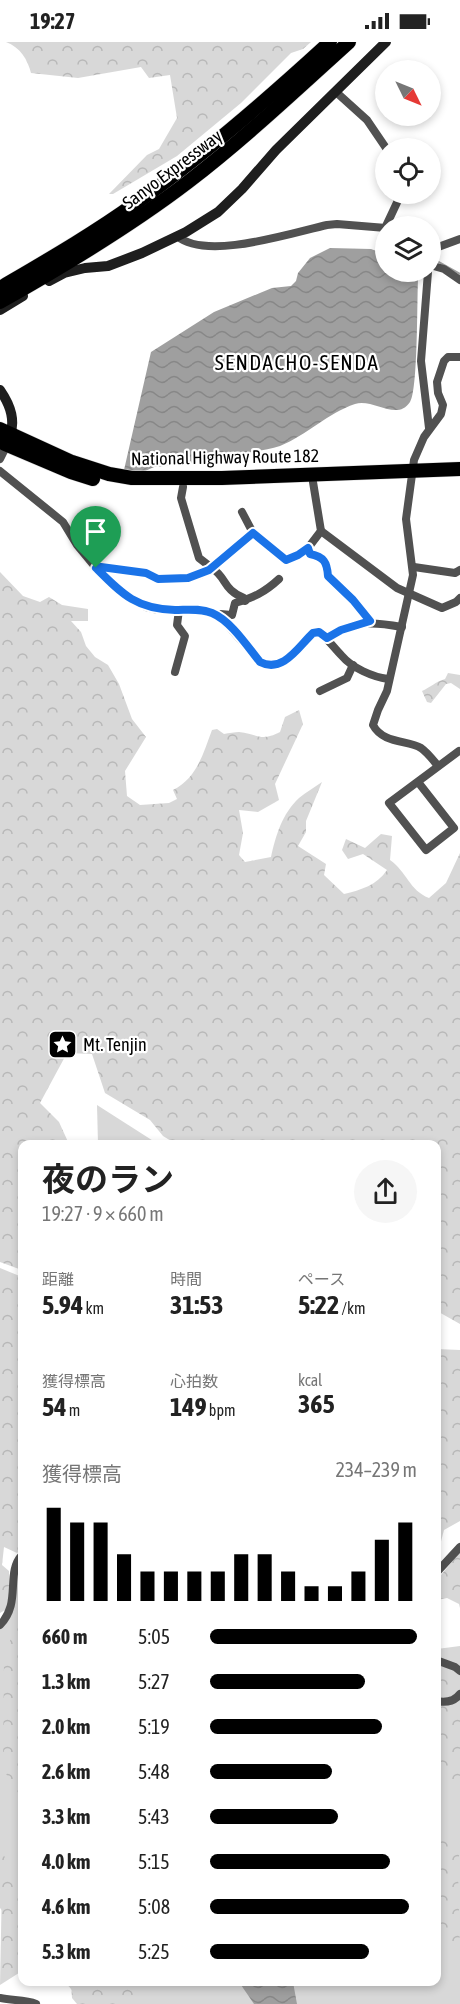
<!DOCTYPE html>
<html lang="ja">
<meta charset="utf-8">
<style>
body{margin:0;font-family:"Asap Condensed","Noto Sans JP",sans-serif;background:#f6f6f6;color:#222;height:100vh;display:flex;flex-direction:column;font-size:22px;white-space:nowrap}
*{box-sizing:border-box;margin:0}
p{font-size:20px;color:#767676}
.icon{flex:none;width:33px;height:33px;fill:none;stroke:currentColor;stroke-width:2;stroke-linecap:round;stroke-linejoin:round}
.map{position:relative;flex:1;overflow:hidden}
.drawer{position:absolute;left:18px;top:1098px;width:423px;height:846px;display:flex;flex-direction:column;background:#fff;border-radius:12px;box-shadow:0 3px 9px #0003}
.drawer>*{flex:none}
.needle{width:39px;rotate:133deg}
.tools{position:absolute;left:375px;top:18px;display:grid;gap:12px}
.tools a{display:grid;place-items:center;width:66px;height:66px;border-radius:50%;background:#fff;box-shadow:0 3px 9px #0003;font-size:30px}
.pin{position:absolute;display:grid;place-items:center;width:51px;height:51px;color:#fff;margin:-62px -26px;border-radius:50% 50% 50% 0;rotate:-45deg;box-shadow:0 0 6px #0007}
.pin .icon{rotate:45deg}
.round{display:grid;place-items:center;flex:none;width:63px;height:63px;border-radius:32px;background:#f6f6f6}
.headline{display:flex;align-items:center;justify-content:space-between;height:102px;padding:0 24px}
h1{font-size:33px;font-weight:700;line-height:45px}
.metrics{display:grid;grid-template-columns:repeat(3,1fr);gap:9px;height:102px;padding:6px 24px}
.metrics div{display:grid;align-content:center}
.metrics b{font-size:26px;font-weight:700}
.metrics small{font-size:16px;font-weight:400}
.metrics p{font-size:16px}
.chart{height:168px;padding:12px 24px}
.chart p{display:flex;justify-content:space-between}
.chart svg{width:100%;height:108px;margin-top:6px;stroke:#000;stroke-width:6}
ul{padding:0 24px;list-style:none;font-size:20px}
li{display:grid;grid-template-columns:96px 72px 1fr;align-items:center;height:45px}
li i{height:15px;border-radius:8px;background:#000}
.status{display:flex;justify-content:space-between;align-items:center;height:42px;padding:0 30px;background:#fff;direction:ltr}
.status svg{height:16px;fill:currentColor}
.map>svg:first-child{display:block}
.green{fill:#d8d8d8}
.forest{fill:url(#forest-crowns)}
.water{fill:url(#water-waves)}
.lines{fill:none;stroke-linecap:round;stroke-linejoin:round}
.stream{stroke:#9f9f9f;stroke-width:2}
.highway-casing{stroke:#dbdbdb;stroke-width:15}
.street{stroke:#515151;stroke-width:8}
.secondary{stroke:#1e1e1e;stroke-width:10}
.highway{stroke:#000;stroke-width:14}
.route-casing{stroke:#fff;stroke-width:12}
.route{stroke:#1a73e8;stroke-width:8}
.labels{text-anchor:middle;dominant-baseline:central;stroke-width:4.5;stroke-linejoin:round;paint-order:stroke}
.street-label{font-size:18px;fill:#000;stroke:#fff}
.poi-label{font-size:18px;fill:#000;stroke:#fff;text-anchor:start}
.quarter-label{font-size:21px;letter-spacing:1.5px;fill:#000;stroke:#fff}
</style>
<div class="status"><b>19:27</b><svg viewBox="0 0 49 12"><path d="M0 12V9h3v3zM5 12V6h3v6zM10 12V3h3v9zM15 12V0h3v12zM26 1h20v11H26zM47 4h2v5h-2z"/></svg></div>
<div class="map">
<svg width="460" height="1962" viewBox="0 0 460 1962">
<defs>
<pattern id="forest-crowns" width="20" height="18" patternUnits="userSpaceOnUse" patternTransform="scale(1.5)"><rect width="20" height="18" fill="#d8d8d8"/><path d="M2 6a3 3 0 1 1 6 0M12 15a3 3 0 1 1 6 0" fill="none" stroke="#b8b8b8"/></pattern>
<pattern id="water-waves" width="16" height="10" patternUnits="userSpaceOnUse" patternTransform="scale(1.5)"><rect width="16" height="10" fill="#9f9f9f"/><path d="M0 5q4-4 8 0t8 0" fill="none" stroke="#878787"/></pattern>
</defs>
<rect width="100%" height="100%" fill="#fff"/>
<g class="green">
<path d="M97 1063 158 1102H98Z"/>
<path d="M22 1513V1892L0 1866V1585L13 1533Z"/>
<path d="M460 1604V1962H84L65 1940H436L437 1607Z"/>
</g>
<g class="forest">
<path d="M6 0H311L303 7 291 11 241 61 177 114 113 152H109L147 113 159 107 177 76 170 33 149 36 141 25 78 36 31 31C28 18 20 5 6 0Z"/>
<path d="M0 530 23 554 40 560 49 555 62 563 88 567V579H71L81 590 86 604 95 615 108 623 119 642 132 677 146 695 125 729 127 754 140 763 169 761 177 757 173 748C197 736 203 712 212 688L217 687 224 692C229 691 235 690 239 690 258 692 261 700 280 690L285 675 299 668 303 682 275 742 279 758 258 770 239 768 243 791 239 813 245 820 271 815C276 793 282 772 299 756 306 750 315 745 322 740L306 779V790L298 804 326 822 324 833 344 852C361 848 377 843 387 828L363 812 348 817 342 808 346 797 365 806 381 792 392 794 390 818C407 830 409 848 429 856L446 841 460 811V1282L437 1269 436 1102H176L163 1094 150 1078 105 1051 92 1012 67 1011 40 1061 59 1080 69 1102H22V1225L19 1227 0 1220Z"/>
<path d="M448 631 460 633V647L451 641 446 642 431 661 427 660 422 649C431 645 435 640 445 637Z"/>
<path d="M0 1226 22 1235V1507L17 1511 4 1505 2 1523 9 1529 10 1565 0 1571Z"/>
<path d="M437 1307 460 1308V1479L444 1488 438 1511 441 1522 437 1527Z"/>
<path d="M460 1510V1566L459 1562 447 1556 437 1558V1538Z"/>
<path d="M18 1576 22 1594V1690L19 1718 22 1724V1757L3 1727 4 1616Z"/>
<path d="M437 1623 449 1627 455 1632 444 1653 437 1651Z"/>
<path d="M460 1658V1741L449 1743 437 1737 436 1661 446 1663Z"/>
<path d="M436 1792 452 1793 460 1799 458 1829 460 1911 437 1892Z"/>
<path d="M0 1804 12 1832 22 1834V1929L0 1943 2 1840 0 1831Z"/>
<path d="M71 1940H138L140 1962H77L72 1956Z"/>
</g>
<g class="water">
<path d="M330 206 371 207 385 212 386 230H417L418 238C417 257 418 349 410 360 397 380 373 356 355 362 328 371 307 393 280 404 272 407 262 408 253 410 221 417 188 423 154 425L143 430 124 428 151 310 214 270 272 246 291 244 296 239 298 231 310 216Z"/>
<path d="M239 1940H293L297 1962H254Z"/>
</g>
<g class="lines">
<path class="stream" d="M430 215 460 232"/>
<defs>
<g id="highway">
<path d="M0 246C46 219 93 192 136 161 205 112 268 57 330 0"/>
<path d="M0 260C64 224 129 185 188 140 244 97 296 48 349 0"/>
<path d="M0 387 72 420 109 432 132 436H222L460 427"/>
<path d="M0 400 71 430 93 437"/>
</g>
</defs>
<use href="#highway" class="highway-casing"/>
<g class="street">
<path d="M336 50 367 78 386 106"/>
<path d="M386 184 401 152"/>
<path d="M177 194C206 219 291 191 327 183L337 182 386 186"/>
<path d="M430 208 460 197"/>
<path d="M430 223 444 227 460 238"/>
<path d="M428 230 421 319 429 386"/>
<path d="M0 417 7 403"/>
<path d="M0 429 63 480 77 503 96 526 126 554 146 565 158 568H204L213 571 225 580 260 620C283 632 298 604 313 591L319 590C328 597 334 606 342 614 352 626 373 635 388 637"/>
<path d="M313 440 321 489 308 506 307 509C321 519 326 513 328 534L353 558 370 580"/>
<path d="M183 445 181 456 199 516 212 526 253 491"/>
<path d="M242 470 253 491 286 518 298 513 308 506"/>
<path d="M321 489 397 546 442 566 456 560 460 556"/>
<path d="M414 525 455 531 460 528"/>
<path d="M96 526 137 529 146 530 158 537 176 538 200 533 212 526C227 536 223 548 244 556L245 559"/>
<path d="M218 574 220 572 232 573 235 561C253 556 265 550 279 537"/>
<path d="M327 596C357 579 369 579 402 585"/>
<path d="M175 630 185 594 177 583 179 568"/>
<path d="M320 649 347 636 353 623"/>
<path d="M438 724C433 718 428 711 421 706 408 698 383 702 373 683L378 668 387 649 413 533 406 477 414 418 424 395 441 372 443 363 438 351 437 340 444 319 448 315H460"/>
<path d="M418 740 454 786 426 808 389 761 459 709"/>
<path d="M436 1531 460 1505"/>
<path d="M0 1583C22 1561 5 1531 22 1513"/>
<path d="M436 1618 455 1625 460 1629"/>
<path d="M436 1659C446 1661 454 1660 460 1652"/>
<path d="M0 1956C12 1959 25 1957 36 1962"/>
</g>
<g class="secondary">
<path d="M49 239 64 231 85 226 108 224 142 211 186 190 218 170 242 147 276 108 386 0"/>
<path d="M0 268 23 254"/>
<path d="M0 348C11 364 16 379 9 398"/>
</g>
<use href="#highway" class="highway"/>
</g>
<g class="lines">
<defs>
<path id="route" d="M253 491 286 518 298 513 308 506 310 512C324 515 327 520 328 534L353 558 370 579 341 588 327 596 319 590 313 591C299 604 283 632 260 620 247 604 231 579 212 571 200 566 187 568 175 568 136 567 122 552 96 526L101 525 146 531 158 537 188 536 209 528Z"/>
</defs>
<use href="#route" class="route-casing"/>
<use href="#route" class="route"/>
</g>
<defs>
<symbol id="sight-square" viewBox="-11 -11 22 22"><rect x="-9" y="-9" width="18" height="18" rx="4" fill="#000" stroke="#fff"/><path d="M0-6L1.8-2.2L6-1.7L2.9 1.2L3.7 5.4L0 3.3L-3.7 5.4L-2.9 1.2L-6-1.7L-1.8-2.2Z" fill="#fff"/></symbol>
</defs>
<g fill-rule="evenodd">
<use href="#sight-square" x="46" y="986" width="33" height="33"/>
</g>
<g class="labels">
<g class="street-label">
<text transform="translate(172 127) rotate(-37)">Sanyo Expressway</text>
<text transform="translate(225 415) rotate(-1)">National Highway Route 182</text>
</g>
<g class="poi-label">
<text x="83" y="1002">Mt. Tenjin</text>
</g>
<g class="quarter-label">
<text x="297" y="320">SENDACHO-SENDA</text>
</g>
</g>
</svg>
<div class="tools">
<a><svg class="needle" viewBox="-14 -14 28 28"><path d="M0-13l5 13h-10z" fill="#e53935"/><path d="M0 13l5-13h-10z" fill="#767676"/></svg></a>
<a><svg class="icon" aria-label="locate" viewBox="0 0 24 24"><circle cx="12" cy="12" r="6"/><path d="M12 2v4M12 18v4M2 12h4M18 12h4"/></svg></a>
<a><svg class="icon" aria-label="layers" viewBox="0 0 24 24"><path d="M12 4l9 5-9 5-9-5zM3 14l9 5 9-5"/></svg></a>
</div>
<div class="pin" style="left:96px;top:526px;background:#1e9e55"><svg class="icon" aria-label="arrive" viewBox="0 0 24 24"><path d="M6 21V4h12l-3 4 3 4H6"/></svg></div>
<section class="drawer">
<div class="headline"><div><h1>夜のラン</h1><p>19:27 · 9 × 660 m</p></div><a class="round"><svg class="icon" aria-label="share" viewBox="0 0 24 24"><path d="M12 15V3M7 8l5-5 5 5M5 13v7h14v-7"/></svg></a></div>
<div class="metrics">
<div><p>距離</p><b>5.94<small> km</small></b></div>
<div><p>時間</p><b>31:53</b></div>
<div><p>ペース</p><b>5:22<small> /km</small></b></div>
</div>
<div class="metrics">
<div><p>獲得標高</p><b>54<small> m</small></b></div>
<div><p>心拍数</p><b>149<small> bpm</small></b></div>
<div><p>kcal</p><b>365</b></div>
</div>
<div class="chart"><p><span>獲得標高</span>234–239 m</p>
<svg viewBox="0 0 160 44" preserveAspectRatio="none"><path d="M5 44V6M15 44V12M25 44V12M35 44V25M45 44V32M55 44V32M65 44V32M75 44V32M85 44V25M95 44V25M105 44V32M115 44V38M125 44V38M135 44V32M145 44V19M155 44V12"/></svg>
</div>
<ul>
<li><b>660 m</b>5:05<i style="width:100%"></i></li>
<li><b>1.3 km</b>5:27<i style="width:75%"></i></li>
<li><b>2.0 km</b>5:19<i style="width:83%"></i></li>
<li><b>2.6 km</b>5:48<i style="width:59%"></i></li>
<li><b>3.3 km</b>5:43<i style="width:62%"></i></li>
<li><b>4.0 km</b>5:15<i style="width:87%"></i></li>
<li><b>4.6 km</b>5:08<i style="width:96%"></i></li>
<li><b>5.3 km</b>5:25<i style="width:77%"></i></li>
</ul>
</section>
</div>
